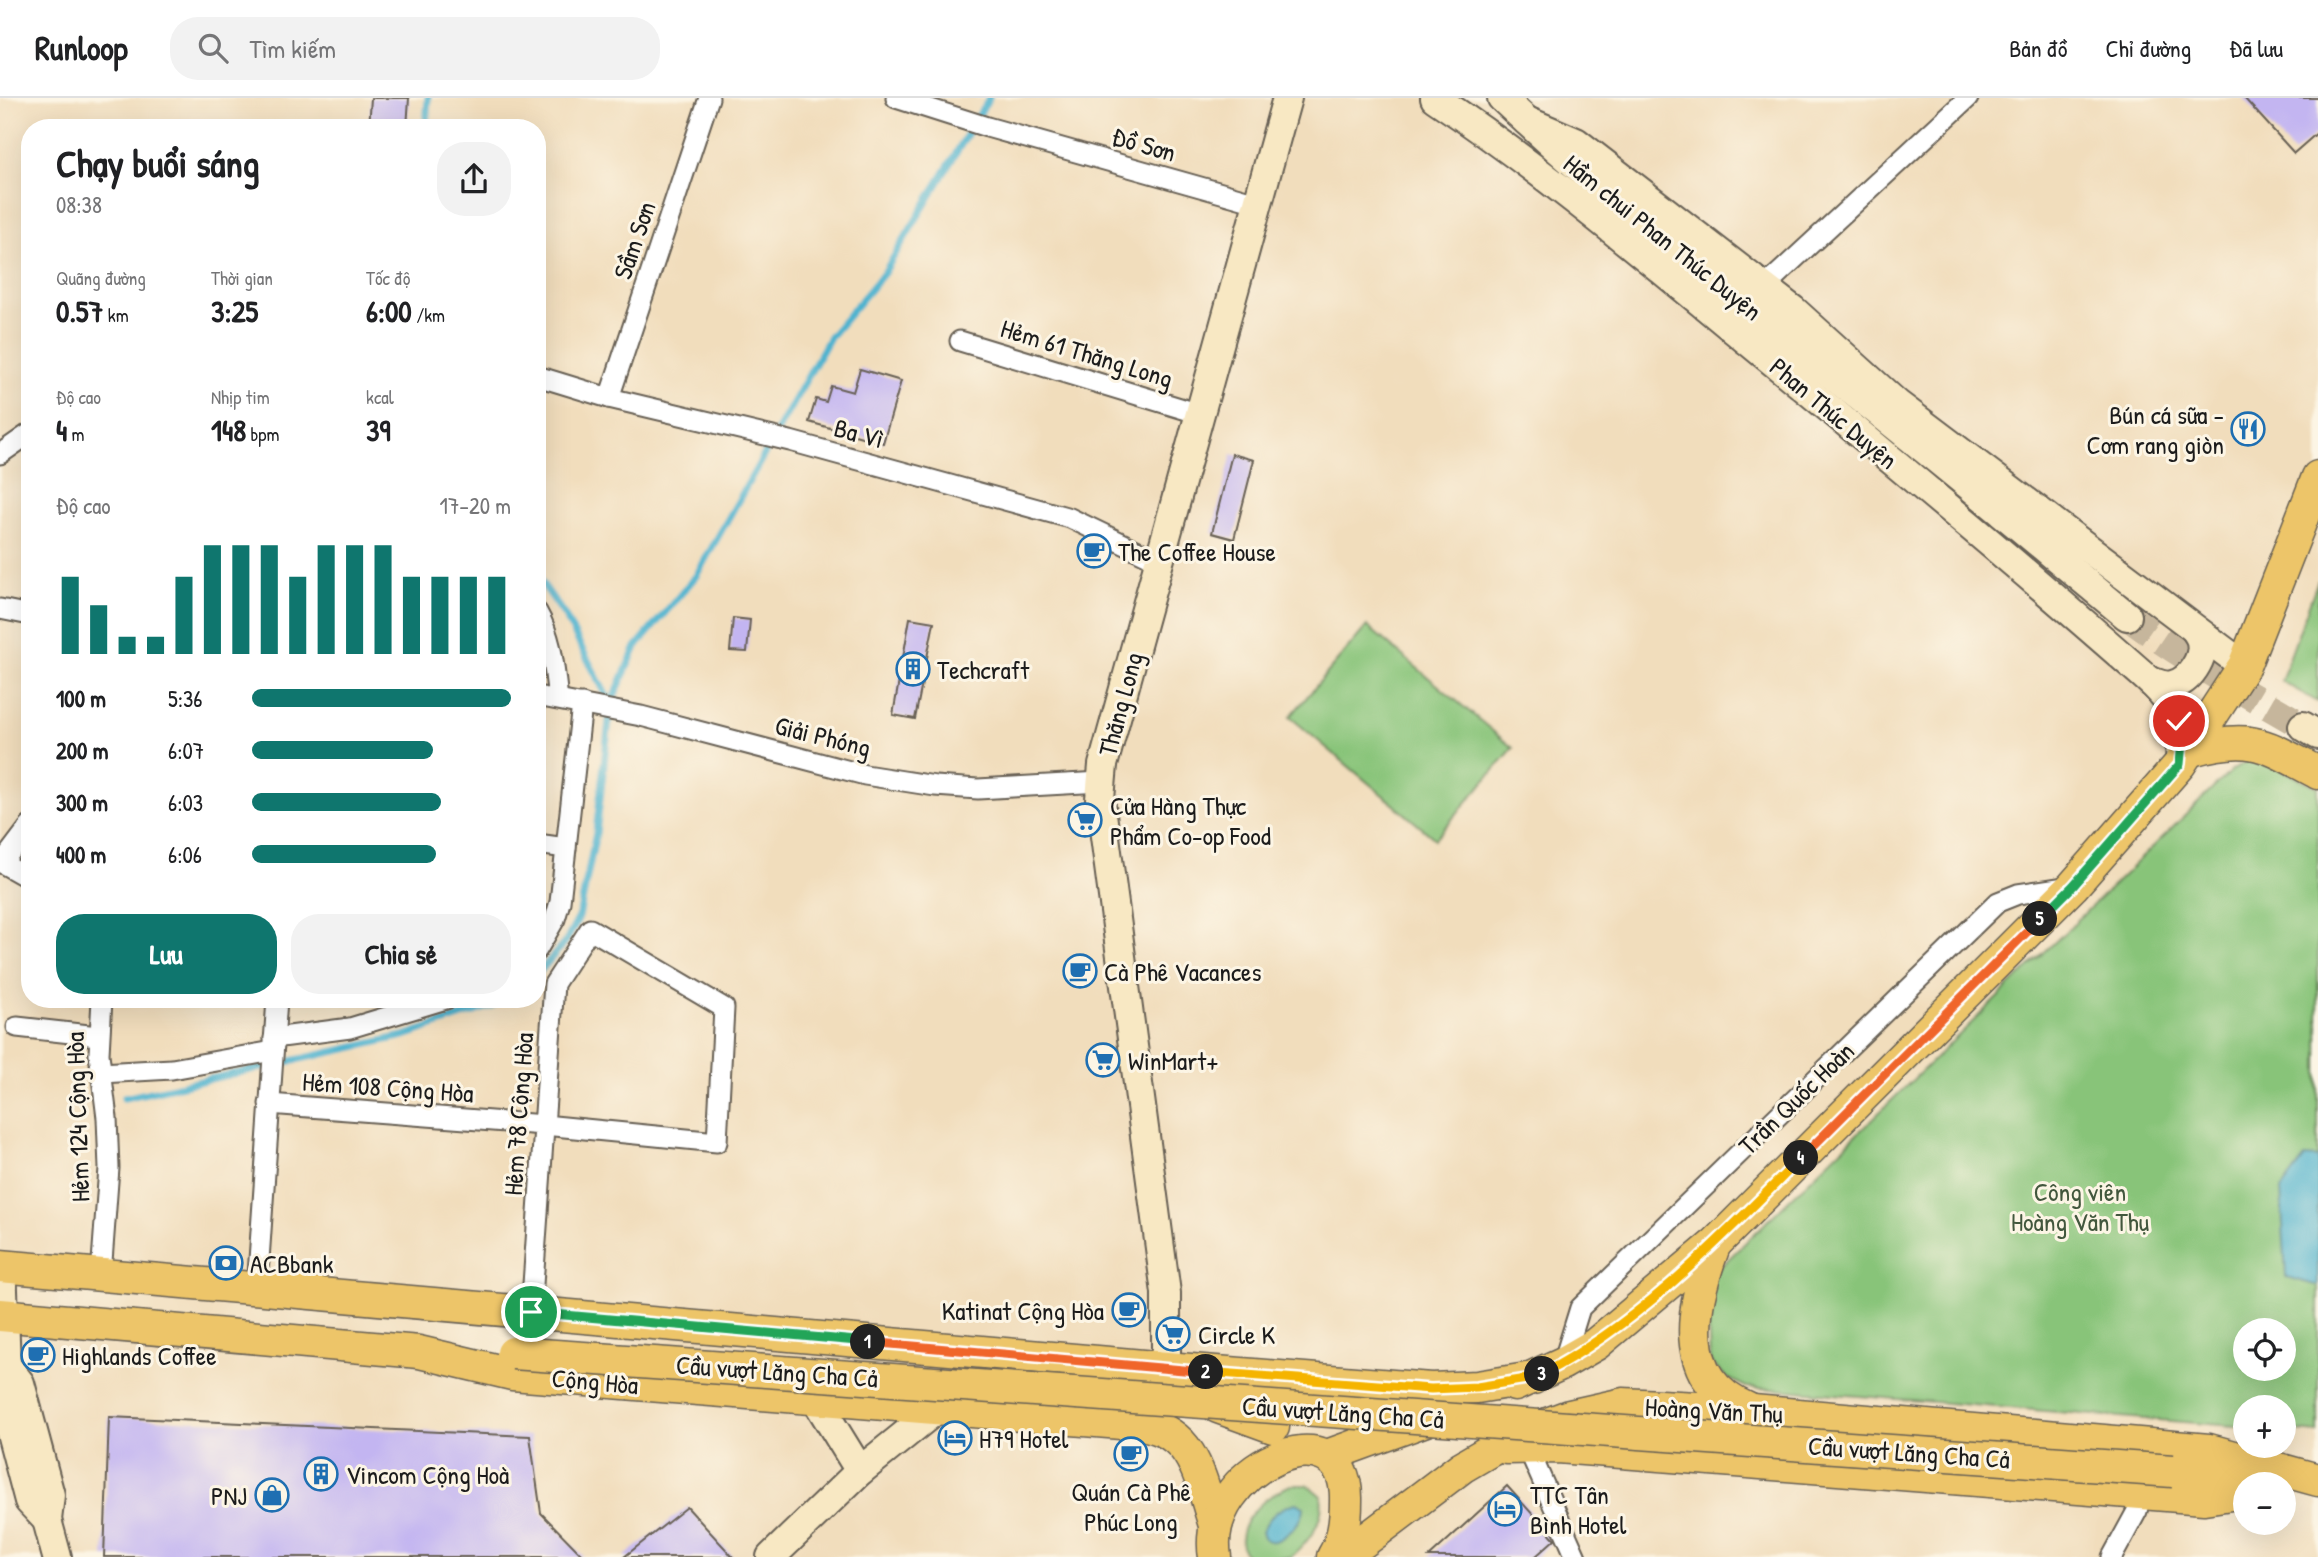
<!DOCTYPE html>
<html lang="vi">
<meta charset="utf-8">
<style>
body{margin:0;font-family:"Patrick Hand",sans-serif;background:#f2f2f2;color:#202124;height:100vh;display:flex;flex-direction:column;font-size:26px;white-space:nowrap}
*{box-sizing:border-box;margin:0}
p{font-size:23px;color:#757577}
.icon{flex:none;width:38px;height:38px;fill:none;stroke:currentColor;stroke-width:2;stroke-linecap:round;stroke-linejoin:round}
.map{position:relative;flex:1;overflow:hidden}
.panel{position:absolute;left:21px;top:21px;width:525px;height:889px;display:flex;flex-direction:column;background:#fff;border-radius:28px;box-shadow:0 7px 28px #0002}
.panel>*{flex:none}
.buttons{position:absolute;left:2233px;top:1220px;display:grid;gap:14px}
.buttons a{display:grid;place-items:center;width:63px;height:63px;border-radius:50%;background:#fff;box-shadow:0 7px 28px #0002;font-size:35px}
.pin{position:absolute;display:grid;place-items:center;width:60px;height:60px;color:#fff;margin:-30px;border:4px solid #fff;border-radius:50%;box-shadow:0 2px 7px #0007}
.km{position:absolute;width:35px;height:35px;margin:-18px;border-radius:50%;background:#222;color:#fff;font-size:19px;line-height:35px;text-align:center}
.round{display:grid;place-items:center;flex:none;width:74px;height:74px;border-radius:28px;background:#f2f2f2}
.summary{display:flex;align-items:center;justify-content:space-between;height:119px;padding:0 35px}
h1{font-size:38px;font-weight:700;line-height:52px}
.figures{display:grid;grid-template-columns:repeat(3,1fr);gap:10px;height:119px;padding:7px 35px}
.figures div{display:grid;align-content:center}
.figures b{font-size:30px;font-weight:700}
.figures small{font-size:19px;font-weight:400}
.figures p{font-size:19px}
.chart{height:196px;padding:14px 35px}
.chart p{display:flex;justify-content:space-between}
.chart svg{width:100%;height:126px;margin-top:7px;stroke:#0f766e;stroke-width:6}
.cta{display:flex;gap:14px;margin-top:auto;padding:14px 35px}
.cta a{flex:1;height:80px;border-radius:28px;background:#0f766e;color:#fff;font-size:28px;font-weight:700;line-height:80px;text-align:center}
.cta a+a{background:#f2f2f2;color:#202124}
ul{padding:0 35px;list-style:none;font-size:23px}
li{display:grid;grid-template-columns:112px 84px 1fr;align-items:center;height:52px}
li i{height:18px;border-radius:9px;background:#0f766e}
header{display:flex;align-items:center;gap:42px;box-sizing:border-box;height:98px;padding:0 35px;background:#fff;border-bottom:2px solid #e0e0e0}
header strong{font-size:33px}
nav{display:flex;gap:38px;margin-inline-start:auto;font-size:24px}
.search{width:490px;height:63px;background:#f2f2f2;display:flex;align-items:center;gap:18px;box-sizing:border-box;padding:0 24px;border-radius:28px;color:#757577;font-size:26px}
.map>svg:first-child{display:block}
.green{fill:#88c479;stroke:#52704a;stroke-width:2;fill-rule:evenodd}
.water{fill:#50b3cf;stroke:#366876;stroke-width:2}
.lines{fill:none;stroke-linecap:round;stroke-linejoin:round}
.stream{stroke:#50b3cf;stroke-width:7}
.building{fill:#c3b5f1}
.secondary-tunnel{stroke:#c6b69c;stroke-width:28;stroke-dasharray:28 14;stroke-linecap:butt}
.street-casing{stroke:#676054;stroke-width:23}
.secondary-casing{stroke:#676054;stroke-width:32}
.primary-casing{stroke:#676054;stroke-width:35}
.street{stroke:#fff;stroke-width:19}
.secondary{stroke:#f8e8c3;stroke-width:28}
.primary{stroke:#edc569;stroke-width:32}
.primary-bridge-casing{stroke:#676054;stroke-width:35;stroke-linecap:butt}
.primary-bridge{stroke:#edc569;stroke-width:32}
.split-1-casing{stroke:#fff;stroke-width:14}
.split-2-casing{stroke:#fff;stroke-width:14}
.split-3-casing{stroke:#fff;stroke-width:14}
.split-4-casing{stroke:#fff;stroke-width:14}
.split-5-casing{stroke:#fff;stroke-width:14}
.split-6-casing{stroke:#fff;stroke-width:14}
.split-1{stroke:#22a559;stroke-width:9}
.split-2{stroke:#f0652b;stroke-width:9}
.split-3{stroke:#f5b400;stroke-width:9}
.split-4{stroke:#f5b400;stroke-width:9}
.split-5{stroke:#f0652b;stroke-width:9}
.split-6{stroke:#22a559;stroke-width:9}
.labels{text-anchor:middle;dominant-baseline:central;stroke-width:6;stroke-linejoin:round;paint-order:stroke}
.street-label{font-size:26px;fill:#1c1c1c;stroke:#fcf5e5}
.poi-label{font-size:26px;fill:#1c1c1c;stroke:#fcf5e5;text-anchor:start}
.park-label{font-size:26px;fill:#42573d;stroke:#fcf5e5}
</style>
<header>
<strong>Runloop</strong>
<div class="search"><svg class="icon" aria-label="search" viewBox="0 0 24 24"><circle cx="10" cy="10" r="6"/><path d="M15 15l6 6"/></svg>Tìm kiếm</div>
<nav><a>Bản đồ</a><a>Chỉ đường</a><a>Đã lưu</a></nav>
</header>
<div class="map">
<svg width="2318" height="1459" viewBox="0 0 2318 1459">
<rect width="100%" height="100%" fill="#fcf5e5"/>
<filter id="ink" filterUnits="userSpaceOnUse"><feTurbulence type="fractalNoise" baseFrequency=".0143" numOctaves="2"/><feDisplacementMap in="SourceGraphic" scale="14" xChannelSelector="R" yChannelSelector="G"/><feConvolveMatrix kernelMatrix="1 2 1 2 8 2 1 2 1" color-interpolation-filters="sRGB"/></filter>
<filter id="wash" filterUnits="userSpaceOnUse"><feTurbulence type="fractalNoise" baseFrequency=".00686" numOctaves="4" result="noise"/><feDisplacementMap in="SourceGraphic" scale="28" xChannelSelector="R" yChannelSelector="G"/><feGaussianBlur stdDeviation="1.57" result="paint"/><feColorMatrix in="noise" values="0 0 0 0 0 0 0 0 0 0 0 0 0 0 0 0 0 1.4 0 .05"/><feComposite in="paint" operator="in"/></filter>
<g filter="url(#wash)">
<rect width="100%" height="100%" fill="#f1ddbc"/>
<g class="green">
<path d="M2318 482V604L2281 583Z"/>
<path d="M1367 528 1513 650 1435 741 1290 619Z"/>
<path d="M2261 662 2318 689V1335L2284 1332V1309H2245V1329L1746 1289 1727 1280 1710 1264 1707 1193 1717 1172 2233 671 2248 663ZM2245 1232H2284V1270H2245Z"/>
<path d="M1292 1387H1308L1321 1398C1325 1422 1309 1444 1291 1459H1247C1226 1430 1267 1395 1292 1387Z"/>
</g>
<g class="water">
<path d="M2305 1059 2318 1060V1188L2286 1179 2281 1092Z"/>
<path d="M1296 1405 1304 1409C1304 1428 1267 1459 1262 1434 1268 1419 1280 1409 1296 1405Z"/>
</g>
<g class="lines">
<g class="stream">
<path d="M426 30 428 0"/>
<path d="M537 478 565 518 611 606"/>
<path d="M537 877 566 843 579 819 596 735 611 606 636 549 696 478 830 239 884 175 989 0"/>
<path d="M124 1000 404 938 492 908 502 901"/>
</g>
</g>
<g id="blocks">
<g class="building">
<path d="M371 0H409L407 30H369Z"/>
<path d="M2244 0H2318V34L2294 55Z"/>
<path d="M860 271 901 283 883 345 809 324 816 301 826 304 831 288 853 294Z"/>
<path d="M1232 356 1254 362 1234 441 1212 435Z"/>
<path d="M733 520 750 522 747 554 730 553Z"/>
<path d="M910 520 934 524 915 621 893 617Z"/>
<path d="M109 1319 530 1338 541 1415 584 1459H104Z"/>
<path d="M1507 1388 1555 1441 1535 1459H1429Z"/>
<path d="M687 1409 733 1459H624Z"/>
</g>
</g>
</g>
<g filter="url(#ink)">
<use href="#blocks" fill-opacity="0" stroke="#676054" stroke-width="2"/>
<g class="lines">
<path class="secondary-tunnel" d="M2127 518C2183 560 2242 593 2303 628"/>
<defs>
<g id="street">
<path d="M896 0 987 29 1257 105"/>
<path d="M1763 190 1968 0"/>
<path d="M960 243 1200 316"/>
<path d="M537 278 609 300 790 343 1070 420 1159 463"/>
<path d="M609 300 709 0"/>
<path d="M0 356 30 335"/>
<path d="M0 511 30 517"/>
<path d="M537 514C553 542 554 570 558 601"/>
<path d="M537 598 641 618 865 677 935 688 978 691 1101 684"/>
<path d="M537 746 566 750"/>
<path d="M0 764 30 781"/>
<path d="M2 765 30 728"/>
<path d="M537 852 555 821 560 804 582 606"/>
<path d="M17 929 98 938"/>
<path d="M274 940 350 930 446 901"/>
<path d="M101 975 172 971 273 953"/>
<path d="M269 1006 544 1027 717 1044 724 910 590 831 554 886 531 1215"/>
<path d="M101 1177 109 1070 107 1020 99 956 102 901"/>
<path d="M257 1191 277 901"/>
<path d="M1563 1265 1580 1210 1998 804 2018 796 2072 788"/>
<path d="M1527 1348 1576 1459"/>
<path d="M2112 1459 2137 1413 2142 1395"/>
</g>
<g id="secondary">
<path d="M1435 0C1545 73 1647 160 1749 244 1884 355 2019 467 2150 583 2181 612 2182 624 2180 666"/>
<path d="M1502 0C1613 105 1733 198 1852 293 1945 366 2036 443 2127 518"/>
<path d="M1527 23 1576 44 1793 212 1897 306 2244 568"/>
<path d="M2150 583C2157 585 2165 589 2172 587 2189 584 2205 560 2201 543 2200 539 2198 536 2196 533"/>
<path d="M2303 628 2318 637"/>
<path d="M6 1267 20 1285 50 1397 47 1422 57 1459"/>
<path d="M1166 1270V1195L1100 701 1103 667 1287 0"/>
<path d="M0 1284 6 1267 2 1168"/>
<path d="M0 1293 29 1403 47 1422"/>
<path d="M815 1300 860 1373"/>
<path d="M771 1459 860 1373 938 1310"/>
</g>
<g id="primary">
<path d="M2191 652C2253 635 2265 647 2318 675"/>
<path d="M1714 1148C1692 1207 1675 1281 1748 1311"/>
<path d="M0 1168 1166 1270 1431 1291 1477 1289 1533 1280"/>
<path d="M0 1217 419 1254 512 1276 1146 1327C1196 1336 1201 1386 1215 1427"/>
<path d="M1515 1287 1563 1265 1596 1246 1715 1146 2073 788 2180 666 2244 568 2318 379"/>
<path d="M1218 1309 1273 1329"/>
<path d="M1506 1350 1558 1349 2204 1400 2245 1394"/>
<path d="M1327 1358 1434 1319"/>
<path d="M2173 1373 2255 1379"/>
<path d="M1215 1459C1200 1370 1348 1305 1346 1402 1346 1423 1344 1441 1333 1459"/>
<path d="M1343 1459 1462 1369 1491 1352 1529 1333 1569 1318 1623 1306 1753 1313 2209 1352 2318 1382"/>
</g>
</defs>
<use href="#street" class="street-casing"/>
<use href="#secondary" class="secondary-casing"/>
<use href="#primary" class="primary-casing"/>
<use href="#street" class="street"/>
<use href="#secondary" class="secondary"/>
<use href="#primary" class="primary"/>
<defs>
<path id="primary-bridge" d="M513 1255 2173 1373"/>
</defs>
<use href="#primary-bridge" class="primary-bridge-casing"/>
<use href="#primary-bridge" class="primary-bridge"/>
</g>
</g>
<g class="lines" filter="url(#ink)">
<defs>
<path id="split-1" d="M531 1214 868 1244"/>
<path id="split-2" d="M868 1244 1206 1274"/>
<path id="split-3" d="M1206 1274 1431 1291 1477 1289 1533 1280 1542 1276"/>
<path id="split-4" d="M1542 1276C1642 1224 1722 1139 1801 1060"/>
<path id="split-5" d="M1801 1060 2040 821"/>
<path id="split-6" d="M2040 821 2073 788 2180 666 2182 644 2179 623"/>
</defs>
<use href="#split-1" class="split-1-casing"/>
<use href="#split-2" class="split-2-casing"/>
<use href="#split-3" class="split-3-casing"/>
<use href="#split-4" class="split-4-casing"/>
<use href="#split-5" class="split-5-casing"/>
<use href="#split-6" class="split-6-casing"/>
<use href="#split-1" class="split-1"/>
<use href="#split-2" class="split-2"/>
<use href="#split-3" class="split-3"/>
<use href="#split-4" class="split-4"/>
<use href="#split-5" class="split-5"/>
<use href="#split-6" class="split-6"/>
</g>
<defs>
<symbol id="restaurant-ring" viewBox="-11 -11 22 22"><circle r="9.5" fill="#fcf5e5" stroke="#1f6fb2" stroke-width="1.5"/><path d="M-5-6h1v4h1v-4h1v4h1v-4h1v5L-1.5 .5V6h-2V.5L-5-1ZM5-6V6H3V1.5H1.5Q1.5-4 5-6Z" fill="#1f6fb2"/></symbol>
<symbol id="cafe-ring" viewBox="-11 -11 22 22"><circle r="9.5" fill="#fcf5e5" stroke="#1f6fb2" stroke-width="1.5"/><path d="M-5.5-4.5H6V0H3Q3 3.5 0 3.5H-2.5Q-5.5 3.5-5.5 0ZM3-3.2v2h1.7v-2ZM-6 4.5H4V6H-6Z" fill="#1f6fb2"/></symbol>
<symbol id="building-ring" viewBox="-11 -11 22 22"><circle r="9.5" fill="#fcf5e5" stroke="#1f6fb2" stroke-width="1.5"/><path d="M-4-6H4V6H1V3H-1V6H-4ZM-2.5-4.3h1.7v1.8h-1.7ZM.8-4.3h1.7v1.8H.8ZM-2.5-1h1.7V.8h-1.7ZM.8-1h1.7V.8H.8Z" fill="#1f6fb2"/></symbol>
<symbol id="supermarket-ring" viewBox="-11 -11 22 22"><circle r="9.5" fill="#fcf5e5" stroke="#1f6fb2" stroke-width="1.5"/><path d="M-6-5.5h2.5l.6 2H6L4.5 2H-2.5L-4.4-4H-6ZM-1.5 3.2a1.3 1.3 0 1 0 .1 0ZM3 3.2a1.3 1.3 0 1 0 .1 0Z" fill="#1f6fb2"/></symbol>
<symbol id="bank-ring" viewBox="-11 -11 22 22"><circle r="9.5" fill="#fcf5e5" stroke="#1f6fb2" stroke-width="1.5"/><path d="M-6-4H6V4H-6ZM0-2.3a2.3 2.3 0 1 0 0 4.6a2.3 2.3 0 1 0 0-4.6Z" fill="#1f6fb2"/></symbol>
<symbol id="hotel-ring" viewBox="-11 -11 22 22"><circle r="9.5" fill="#fcf5e5" stroke="#1f6fb2" stroke-width="1.5"/><path d="M-6-4.5h1.5V1H6V5H4.5V3h-9V5H-6ZM-4 0a1.8 1.8 0 1 1 3.6 0ZM.5 0V-2.5h3Q6-2.5 6 0Z" fill="#1f6fb2"/></symbol>
<symbol id="shop-ring" viewBox="-11 -11 22 22"><circle r="9.5" fill="#fcf5e5" stroke="#1f6fb2" stroke-width="1.5"/><path d="M-5-2.5h2.3a2.7 3.5 0 0 1 5.4 0H5L5.5 6h-11ZM-1.5-2.5h3a1.5 2.3 0 0 0-3 0Z" fill="#1f6fb2"/></symbol>
</defs>
<g fill-rule="evenodd">
<use href="#restaurant-ring" x="2229" y="312" width="38" height="38"/>
<use href="#cafe-ring" x="1075" y="434" width="38" height="38"/>
<use href="#building-ring" x="894" y="552" width="38" height="38"/>
<use href="#supermarket-ring" x="1066" y="703" width="38" height="38"/>
<use href="#cafe-ring" x="1061" y="854" width="38" height="38"/>
<use href="#supermarket-ring" x="1084" y="943" width="38" height="38"/>
<use href="#bank-ring" x="207" y="1146" width="38" height="38"/>
<use href="#cafe-ring" x="1110" y="1193" width="38" height="38"/>
<use href="#supermarket-ring" x="1154" y="1217" width="38" height="38"/>
<use href="#cafe-ring" x="19" y="1238" width="38" height="38"/>
<use href="#hotel-ring" x="936" y="1321" width="38" height="38"/>
<use href="#cafe-ring" x="1112" y="1337" width="38" height="38"/>
<use href="#building-ring" x="302" y="1357" width="38" height="38"/>
<use href="#shop-ring" x="253" y="1378" width="38" height="38"/>
<use href="#hotel-ring" x="1486" y="1392" width="38" height="38"/>
</g>
<g class="labels">
<g class="street-label">
<text transform="translate(1144 46) rotate(16)">Đồ Sơn</text>
<text transform="translate(1663 139) rotate(39)">Hầm chui Phan Thúc Duyện</text>
<text transform="translate(634 142) rotate(-71)">Sầm Sơn</text>
<text transform="translate(1087 255) rotate(17)">Hẻm 61 Thăng Long</text>
<text transform="translate(1834 315) rotate(40)">Phan Thúc Duyện</text>
<text transform="translate(859 335) rotate(15)">Ba Vì</text>
<text transform="translate(1120 606) rotate(-75)">Thăng Long</text>
<text transform="translate(823 638) rotate(14)">Giải Phóng</text>
<text transform="translate(388 989) rotate(4)">Hẻm 108 Cộng Hòa</text>
<text transform="translate(1796 1000) rotate(-44)">Trần Quốc Hoàn</text>
<text transform="translate(518 1016) rotate(-86)">Hẻm 78 Cộng Hòa</text>
<text transform="translate(77 1019) rotate(-92)">Hẻm 124 Cộng Hòa</text>
<text transform="translate(777 1273) rotate(4)">Cầu vượt Lăng Cha Cả</text>
<text transform="translate(595 1283) rotate(5)">Cộng Hòa</text>
<text transform="translate(1714 1312) rotate(3)">Hoàng Văn Thụ</text>
<text transform="translate(1343 1314) rotate(4)">Cầu vượt Lăng Cha Cả</text>
<text transform="translate(1909 1354) rotate(4)">Cầu vượt Lăng Cha Cả</text>
</g>
<g class="poi-label">
<text x="2224" y="316" text-anchor="end">Bún cá sữa -<tspan x="2224" dy="30">Cơm rang giòn</tspan></text>
<text x="1118" y="453">The Coffee House</text>
<text x="937" y="571">Techcraft</text>
<text x="1110" y="707">Cửa Hàng Thực<tspan x="1110" dy="30">Phẩm Co-op Food</tspan></text>
<text x="1104" y="873">Cà Phê Vacances</text>
<text x="1128" y="962">WinMart+</text>
<text x="250" y="1165">ACBbank</text>
<text x="1104" y="1212" text-anchor="end">Katinat Cộng Hòa</text>
<text x="1198" y="1236">Circle K</text>
<text x="62" y="1257">Highlands Coffee</text>
<text x="979" y="1340">H79 Hotel</text>
<text x="346" y="1376">Vincom Cộng Hoà</text>
<text x="1131" y="1393" text-anchor="middle">Quán Cà Phê<tspan x="1131" dy="30">Phúc Long</tspan></text>
<text x="1530" y="1396">TTC Tân<tspan x="1530" dy="30">Bình Hotel</tspan></text>
<text x="247" y="1397" text-anchor="end">PNJ</text>
</g>
<g class="park-label">
<text x="2080" y="1093">Công viên<tspan x="2080" dy="30">Hoàng Văn Thụ</tspan></text>
</g>
</g>
</svg>
<div class="buttons">
<a><svg class="icon" aria-label="locate" viewBox="0 0 24 24"><circle cx="12" cy="12" r="6"/><path d="M12 2v4M12 18v4M2 12h4M18 12h4"/></svg></a>
<a>+</a>
<a>−</a>
</div>
<div class="pin" style="left:531px;top:1214px;background:#1e9e55"><svg class="icon" aria-label="arrive" viewBox="0 0 24 24"><path d="M6 21V4h12l-3 4 3 4H6"/></svg></div>
<div class="pin" style="left:2179px;top:623px;background:#d93025"><svg class="icon" aria-label="check" viewBox="0 0 24 24"><path d="M5 12l5 5 9-10"/></svg></div>
<b class="km" style="left:868px;top:1244px">1</b>
<b class="km" style="left:1206px;top:1274px">2</b>
<b class="km" style="left:1542px;top:1276px">3</b>
<b class="km" style="left:1801px;top:1060px">4</b>
<b class="km" style="left:2040px;top:821px">5</b>
<section class="panel">
<div class="summary"><div><h1>Chạy buổi sáng</h1><p>08:38</p></div><a class="round"><svg class="icon" aria-label="share" viewBox="0 0 24 24"><path d="M12 15V3M7 8l5-5 5 5M5 13v7h14v-7"/></svg></a></div>
<div class="figures">
<div><p>Quãng đường</p><b>0.57<small> km</small></b></div>
<div><p>Thời gian</p><b>3:25</b></div>
<div><p>Tốc độ</p><b>6:00<small> /km</small></b></div>
</div>
<div class="figures">
<div><p>Độ cao</p><b>4<small> m</small></b></div>
<div><p>Nhịp tim</p><b>148<small> bpm</small></b></div>
<div><p>kcal</p><b>39</b></div>
</div>
<div class="chart"><p><span>Độ cao</span>17–20 m</p>
<svg viewBox="0 0 160 44" preserveAspectRatio="none"><path d="M5 44V17M15 44V27M25 44V38M35 44V38M45 44V17M55 44V6M65 44V6M75 44V6M85 44V17M95 44V6M105 44V6M115 44V6M125 44V17M135 44V17M145 44V17M155 44V17"/></svg>
</div>
<ul>
<li><b>100 m</b>5:36<i style="width:100%"></i></li>
<li><b>200 m</b>6:07<i style="width:70%"></i></li>
<li><b>300 m</b>6:03<i style="width:73%"></i></li>
<li><b>400 m</b>6:06<i style="width:71%"></i></li>
</ul>
<div class="cta"><a>Lưu</a><a>Chia sẻ</a></div>
</section>
</div>
